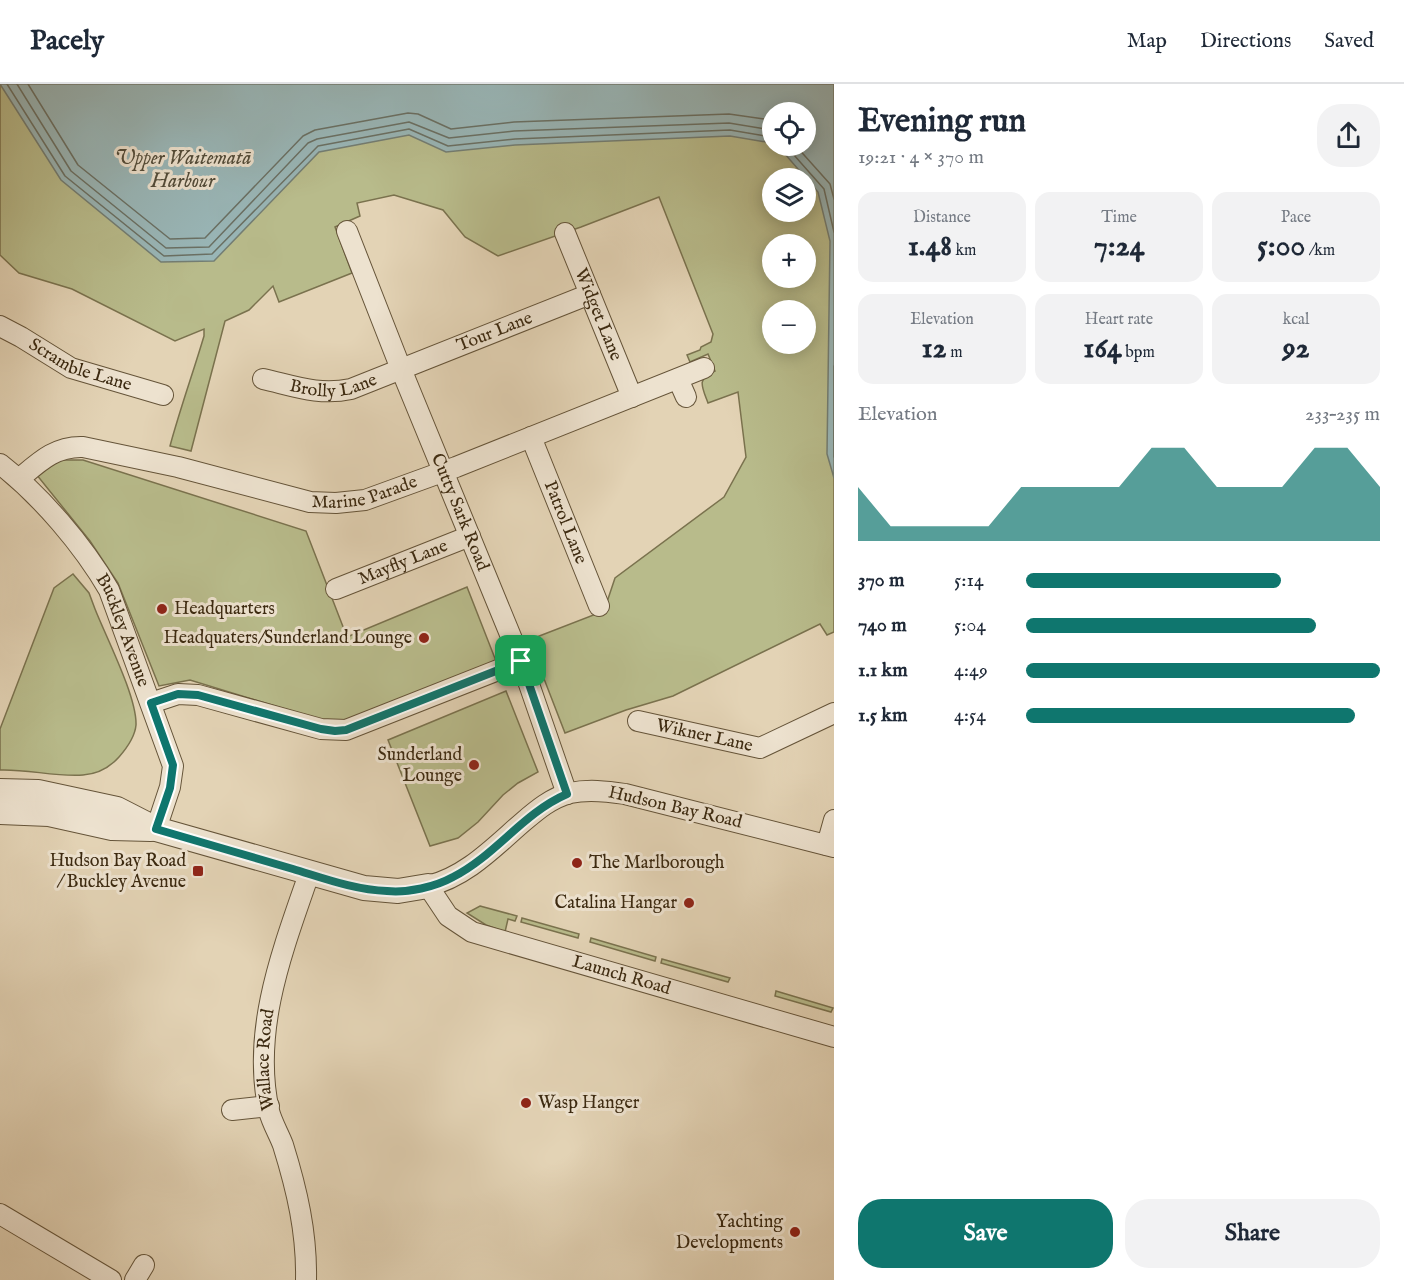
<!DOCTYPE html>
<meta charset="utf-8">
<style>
body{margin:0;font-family:"IM FELL English",serif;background:#f2f2f3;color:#1f2937;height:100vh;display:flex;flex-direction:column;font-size:22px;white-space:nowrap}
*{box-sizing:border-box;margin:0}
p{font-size:20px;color:#747a83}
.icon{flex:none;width:33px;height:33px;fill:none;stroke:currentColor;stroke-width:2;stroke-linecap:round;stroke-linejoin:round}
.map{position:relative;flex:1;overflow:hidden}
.details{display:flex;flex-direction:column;background:#fff;width:570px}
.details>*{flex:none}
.tools{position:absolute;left:762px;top:18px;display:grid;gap:12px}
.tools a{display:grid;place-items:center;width:54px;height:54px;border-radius:50%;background:#fff;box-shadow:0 3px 15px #0003;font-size:30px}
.pin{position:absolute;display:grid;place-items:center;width:51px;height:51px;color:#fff;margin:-26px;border-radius:12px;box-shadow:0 3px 9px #0006}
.round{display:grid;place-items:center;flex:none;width:63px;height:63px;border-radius:24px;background:#f2f2f3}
.head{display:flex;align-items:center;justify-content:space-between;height:102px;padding:0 24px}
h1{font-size:33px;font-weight:700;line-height:45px}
.figures{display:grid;grid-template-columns:repeat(3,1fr);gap:9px;height:102px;padding:6px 24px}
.figures div{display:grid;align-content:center;border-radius:15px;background:#f2f2f3;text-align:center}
.figures b{font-size:30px;font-weight:700}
.figures small{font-size:16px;font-weight:400}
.figures p{font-size:16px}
.chart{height:168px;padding:12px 24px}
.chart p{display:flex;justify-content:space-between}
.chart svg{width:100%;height:108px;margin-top:6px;fill:#0f766e;opacity:.7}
.primary-button{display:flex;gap:12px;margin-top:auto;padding:12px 24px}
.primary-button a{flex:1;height:69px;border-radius:24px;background:#0f766e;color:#fff;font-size:24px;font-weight:700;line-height:69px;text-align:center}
.primary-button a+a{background:#f2f2f3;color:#1f2937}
ul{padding:0 24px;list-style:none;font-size:20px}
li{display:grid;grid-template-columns:96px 72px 1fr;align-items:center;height:45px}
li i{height:15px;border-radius:8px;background:#0f766e}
header{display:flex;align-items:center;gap:36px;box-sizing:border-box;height:84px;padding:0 30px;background:#fff;border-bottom:2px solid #e0e1e3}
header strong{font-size:28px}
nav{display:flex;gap:33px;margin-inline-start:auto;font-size:21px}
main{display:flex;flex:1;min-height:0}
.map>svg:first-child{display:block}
.green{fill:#b8bb8b;stroke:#7a724e;stroke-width:1.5;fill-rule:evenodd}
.water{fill:#99b6b7;stroke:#737e74;stroke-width:1.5}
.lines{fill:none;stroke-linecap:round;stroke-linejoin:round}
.shore{stroke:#6a7064;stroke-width:1.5}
.minor-casing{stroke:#655439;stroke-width:22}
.tertiary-casing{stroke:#655439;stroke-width:26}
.minor{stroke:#ede2cf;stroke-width:20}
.tertiary{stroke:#ede2cf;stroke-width:24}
.route-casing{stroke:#fff;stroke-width:12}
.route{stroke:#0f766e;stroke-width:8}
.poi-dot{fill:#8f2418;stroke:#ede2cf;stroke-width:2}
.labels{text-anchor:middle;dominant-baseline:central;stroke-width:6;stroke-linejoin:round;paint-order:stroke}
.street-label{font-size:18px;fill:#3b2910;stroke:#ede2cf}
.poi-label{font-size:18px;fill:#3b2910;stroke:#ede2cf;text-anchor:end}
.water-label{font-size:20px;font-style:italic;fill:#524c3a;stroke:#ede2cf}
</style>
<header>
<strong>Pacely</strong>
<nav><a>Map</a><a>Directions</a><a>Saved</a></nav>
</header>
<main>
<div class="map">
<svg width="834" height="1196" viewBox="0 0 834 1196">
<rect width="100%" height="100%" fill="#e3d3b5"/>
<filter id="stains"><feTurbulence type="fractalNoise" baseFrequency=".00333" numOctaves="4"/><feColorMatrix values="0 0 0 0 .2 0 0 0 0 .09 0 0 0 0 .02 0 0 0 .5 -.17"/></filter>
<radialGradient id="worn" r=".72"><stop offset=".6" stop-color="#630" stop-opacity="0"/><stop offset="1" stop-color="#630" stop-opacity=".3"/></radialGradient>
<g class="green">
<path d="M0 0H834V548L827 551 820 540 673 612 626 626 565 649 529 556 604 527 615 494 724 413 746 373 738 308 708 319C702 303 696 294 715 287L708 270 690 278 687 271 700 266 701 263 711 258 713 250 659 113 581 143 498 172 465 153 443 126 394 111 357 119 360 132 335 143 352 189 279 218 273 202 249 226 225 237 191 367 170 362C180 325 193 289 204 252V245L175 257 72 205 19 189 0 171ZM772 28H806V62H772ZM772 94H806V128H772ZM772 160H806V194H772ZM772 226H806V260H772Z"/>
<path d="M56 376H83L306 447 347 553 467 503 496 577 342 639H330L190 596 159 602 118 499 90 457 36 390Z"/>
<path d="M73 490 89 509 95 525C106 553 137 613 136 641 135 653 126 665 119 673 110 683 97 690 83 691 55 693 28 685 0 686V645L54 504Z"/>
<path d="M506 607 538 688 518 699 503 711 478 738 458 754 430 762 388 656Z"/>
<path d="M480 822 517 832 515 837 508 835 505 848 486 841 467 829Z"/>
<path d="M522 834 579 850 578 854 521 838Z"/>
<path d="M591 854 656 873 655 877 590 858Z"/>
<path d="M662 875 730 894 728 898 661 879Z"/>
<path d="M776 907 833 924 831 928 775 912Z"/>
</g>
<path class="water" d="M0 0H834V394L827 370 830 157 818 108 778 62H806V28H772V59L730 52 515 61 446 68 409 51 319 68 214 177 161 178 61 96Z"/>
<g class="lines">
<g class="shore">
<path d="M7 0 65 92 164 172 212 170 318 62 409 45 448 62 515 55 730 46 772 53"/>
<path d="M17 0 71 87 166 164 209 163 308 59 317 55 409 38 449 54 514 47 729 39 772 46"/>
<path d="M28 0 78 81 170 155 205 154 303 52 315 46 408 29 418 30 451 45 514 38 729 30 772 36"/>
<path d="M786 62 824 105 834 148"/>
<path d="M796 62 830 100 834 115"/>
<path d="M834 282V373"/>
</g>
<defs>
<g id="minor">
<path id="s1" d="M347 147 401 285 521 577 567 710"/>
<path id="s2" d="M565 149 632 313"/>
<path id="s3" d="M0 242 21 253 71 284 163 311"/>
<path id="s4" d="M263 295C294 302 319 312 351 305L590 210"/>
<path d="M678 295 686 313"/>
<path id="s5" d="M531 353 599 522"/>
<path id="s6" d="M0 380C41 412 83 461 109 506L173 682 170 703 156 745"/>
<path id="s7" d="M19 395C39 378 55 362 83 363L178 383 310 418 336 419 365 416 456 383 704 284"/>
<path id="s8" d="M336 505 470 452"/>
<path d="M151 619 178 610 198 611 321 645 346 646 521 577"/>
<path id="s9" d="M638 637 760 664 834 629"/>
<path d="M827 761 834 736"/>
<path id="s10" d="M834 763 625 710C606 707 588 705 570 709 551 714 537 726 523 738 494 763 466 793 428 802L448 832 472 848 834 953"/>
<path d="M232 1026 269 1022"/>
<path d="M0 1130 111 1196"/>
<path d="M135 1196 144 1181"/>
<path id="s11" d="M306 1196C307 1149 297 1106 283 1061 279 1050 272 1039 269 1027 251 946 283 865 309 790"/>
</g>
<g id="tertiary">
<path d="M0 707 38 708 117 725 156 745 364 804 398 807 428 802"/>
<path d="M0 728 49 730 112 744 151 745"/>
</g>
</defs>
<use href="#minor" class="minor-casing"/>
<use href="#tertiary" class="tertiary-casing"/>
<use href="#minor" class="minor"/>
<use href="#tertiary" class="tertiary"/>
</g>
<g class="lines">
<defs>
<path id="route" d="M521 577 567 710C523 729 496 771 453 793 435 803 408 809 387 807 355 806 323 794 293 785 247 772 202 758 156 745L170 704 173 681 151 619 178 610 198 611 321 645 335 647 346 646Z"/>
</defs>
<use href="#route" class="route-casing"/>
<use href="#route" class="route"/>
</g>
<g class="poi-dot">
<circle cx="162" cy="525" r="6"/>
<circle cx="424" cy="554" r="6"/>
<circle cx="474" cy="681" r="6"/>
<circle cx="577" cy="779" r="6"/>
<rect x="192" y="781" width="12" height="12" rx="3"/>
<circle cx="689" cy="819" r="6"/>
<circle cx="526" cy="1019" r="6"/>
<circle cx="795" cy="1148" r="6"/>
</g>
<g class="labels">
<g class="street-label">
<text stroke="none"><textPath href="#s2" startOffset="88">Widget Lane</textPath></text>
<text stroke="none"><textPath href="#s4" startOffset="244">Tour Lane</textPath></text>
<text stroke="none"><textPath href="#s3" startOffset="90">Scramble Lane</textPath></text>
<text stroke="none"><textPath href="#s4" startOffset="72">Brolly Lane</textPath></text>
<text stroke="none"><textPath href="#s7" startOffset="363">Marine Parade</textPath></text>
<text stroke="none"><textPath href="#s1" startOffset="303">Cutty Sark Road</textPath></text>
<text stroke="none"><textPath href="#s5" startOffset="92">Patrol Lane</textPath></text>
<text stroke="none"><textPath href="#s8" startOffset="72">Mayfly Lane</textPath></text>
<text stroke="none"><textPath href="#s6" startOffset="210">Buckley Avenue</textPath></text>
<text stroke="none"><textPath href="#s9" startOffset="68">Wikner Lane</textPath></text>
<text transform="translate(675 724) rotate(13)">Hudson Bay Road</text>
<text stroke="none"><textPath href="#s10" startOffset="663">Launch Road</textPath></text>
<text stroke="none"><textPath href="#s11" startOffset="226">Wallace Road</textPath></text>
</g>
<g class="poi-label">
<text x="174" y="525" text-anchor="start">Headquarters</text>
<text x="412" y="554">Headquaters/Sunderland Lounge</text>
<text x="462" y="671">Sunderland<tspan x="462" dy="21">Lounge</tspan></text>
<text x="186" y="777">Hudson Bay Road<tspan x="186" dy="21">/ Buckley Avenue</tspan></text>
<text x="589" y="779" text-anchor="start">The Marlborough</text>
<text x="677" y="819">Catalina Hangar</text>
<text x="538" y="1019" text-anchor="start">Wasp Hanger</text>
<text x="783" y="1138">Yachting<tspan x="783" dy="21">Developments</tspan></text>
</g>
<g class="water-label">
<text x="183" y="74">Upper Waitematā<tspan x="183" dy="23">Harbour</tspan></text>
</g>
</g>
<rect width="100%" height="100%" filter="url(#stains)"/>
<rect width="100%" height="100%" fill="url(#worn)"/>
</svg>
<div class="tools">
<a><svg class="icon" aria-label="locate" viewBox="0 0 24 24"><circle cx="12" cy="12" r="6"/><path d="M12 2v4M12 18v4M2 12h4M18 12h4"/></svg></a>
<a><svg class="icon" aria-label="layers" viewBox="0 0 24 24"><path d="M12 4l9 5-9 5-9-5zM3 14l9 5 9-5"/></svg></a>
<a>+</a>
<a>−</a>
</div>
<div class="pin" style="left:521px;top:577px;background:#1e9e55"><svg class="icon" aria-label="arrive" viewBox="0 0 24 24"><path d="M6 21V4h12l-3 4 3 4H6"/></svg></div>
</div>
<section class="details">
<div class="head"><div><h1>Evening run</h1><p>19:21 · 4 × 370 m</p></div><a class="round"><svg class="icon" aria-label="share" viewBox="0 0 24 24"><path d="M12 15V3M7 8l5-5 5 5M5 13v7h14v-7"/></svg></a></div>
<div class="figures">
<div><p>Distance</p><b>1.48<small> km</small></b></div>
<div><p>Time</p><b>7:24</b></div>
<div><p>Pace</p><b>5:00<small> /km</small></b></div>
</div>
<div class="figures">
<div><p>Elevation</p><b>12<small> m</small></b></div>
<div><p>Heart rate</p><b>164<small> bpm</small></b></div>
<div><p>kcal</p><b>92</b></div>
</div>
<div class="chart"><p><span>Elevation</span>233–235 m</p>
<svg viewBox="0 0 160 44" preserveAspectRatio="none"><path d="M0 44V22L10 38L20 38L30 38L40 38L50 22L60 22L70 22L80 22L90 6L100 6L110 22L120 22L130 22L140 6L150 6L160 22V44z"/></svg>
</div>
<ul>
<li><b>370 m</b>5:14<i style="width:72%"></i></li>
<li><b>740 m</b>5:04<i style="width:82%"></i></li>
<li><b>1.1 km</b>4:49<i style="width:100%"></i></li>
<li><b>1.5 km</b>4:54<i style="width:93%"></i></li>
</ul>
<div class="primary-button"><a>Save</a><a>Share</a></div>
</section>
</main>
